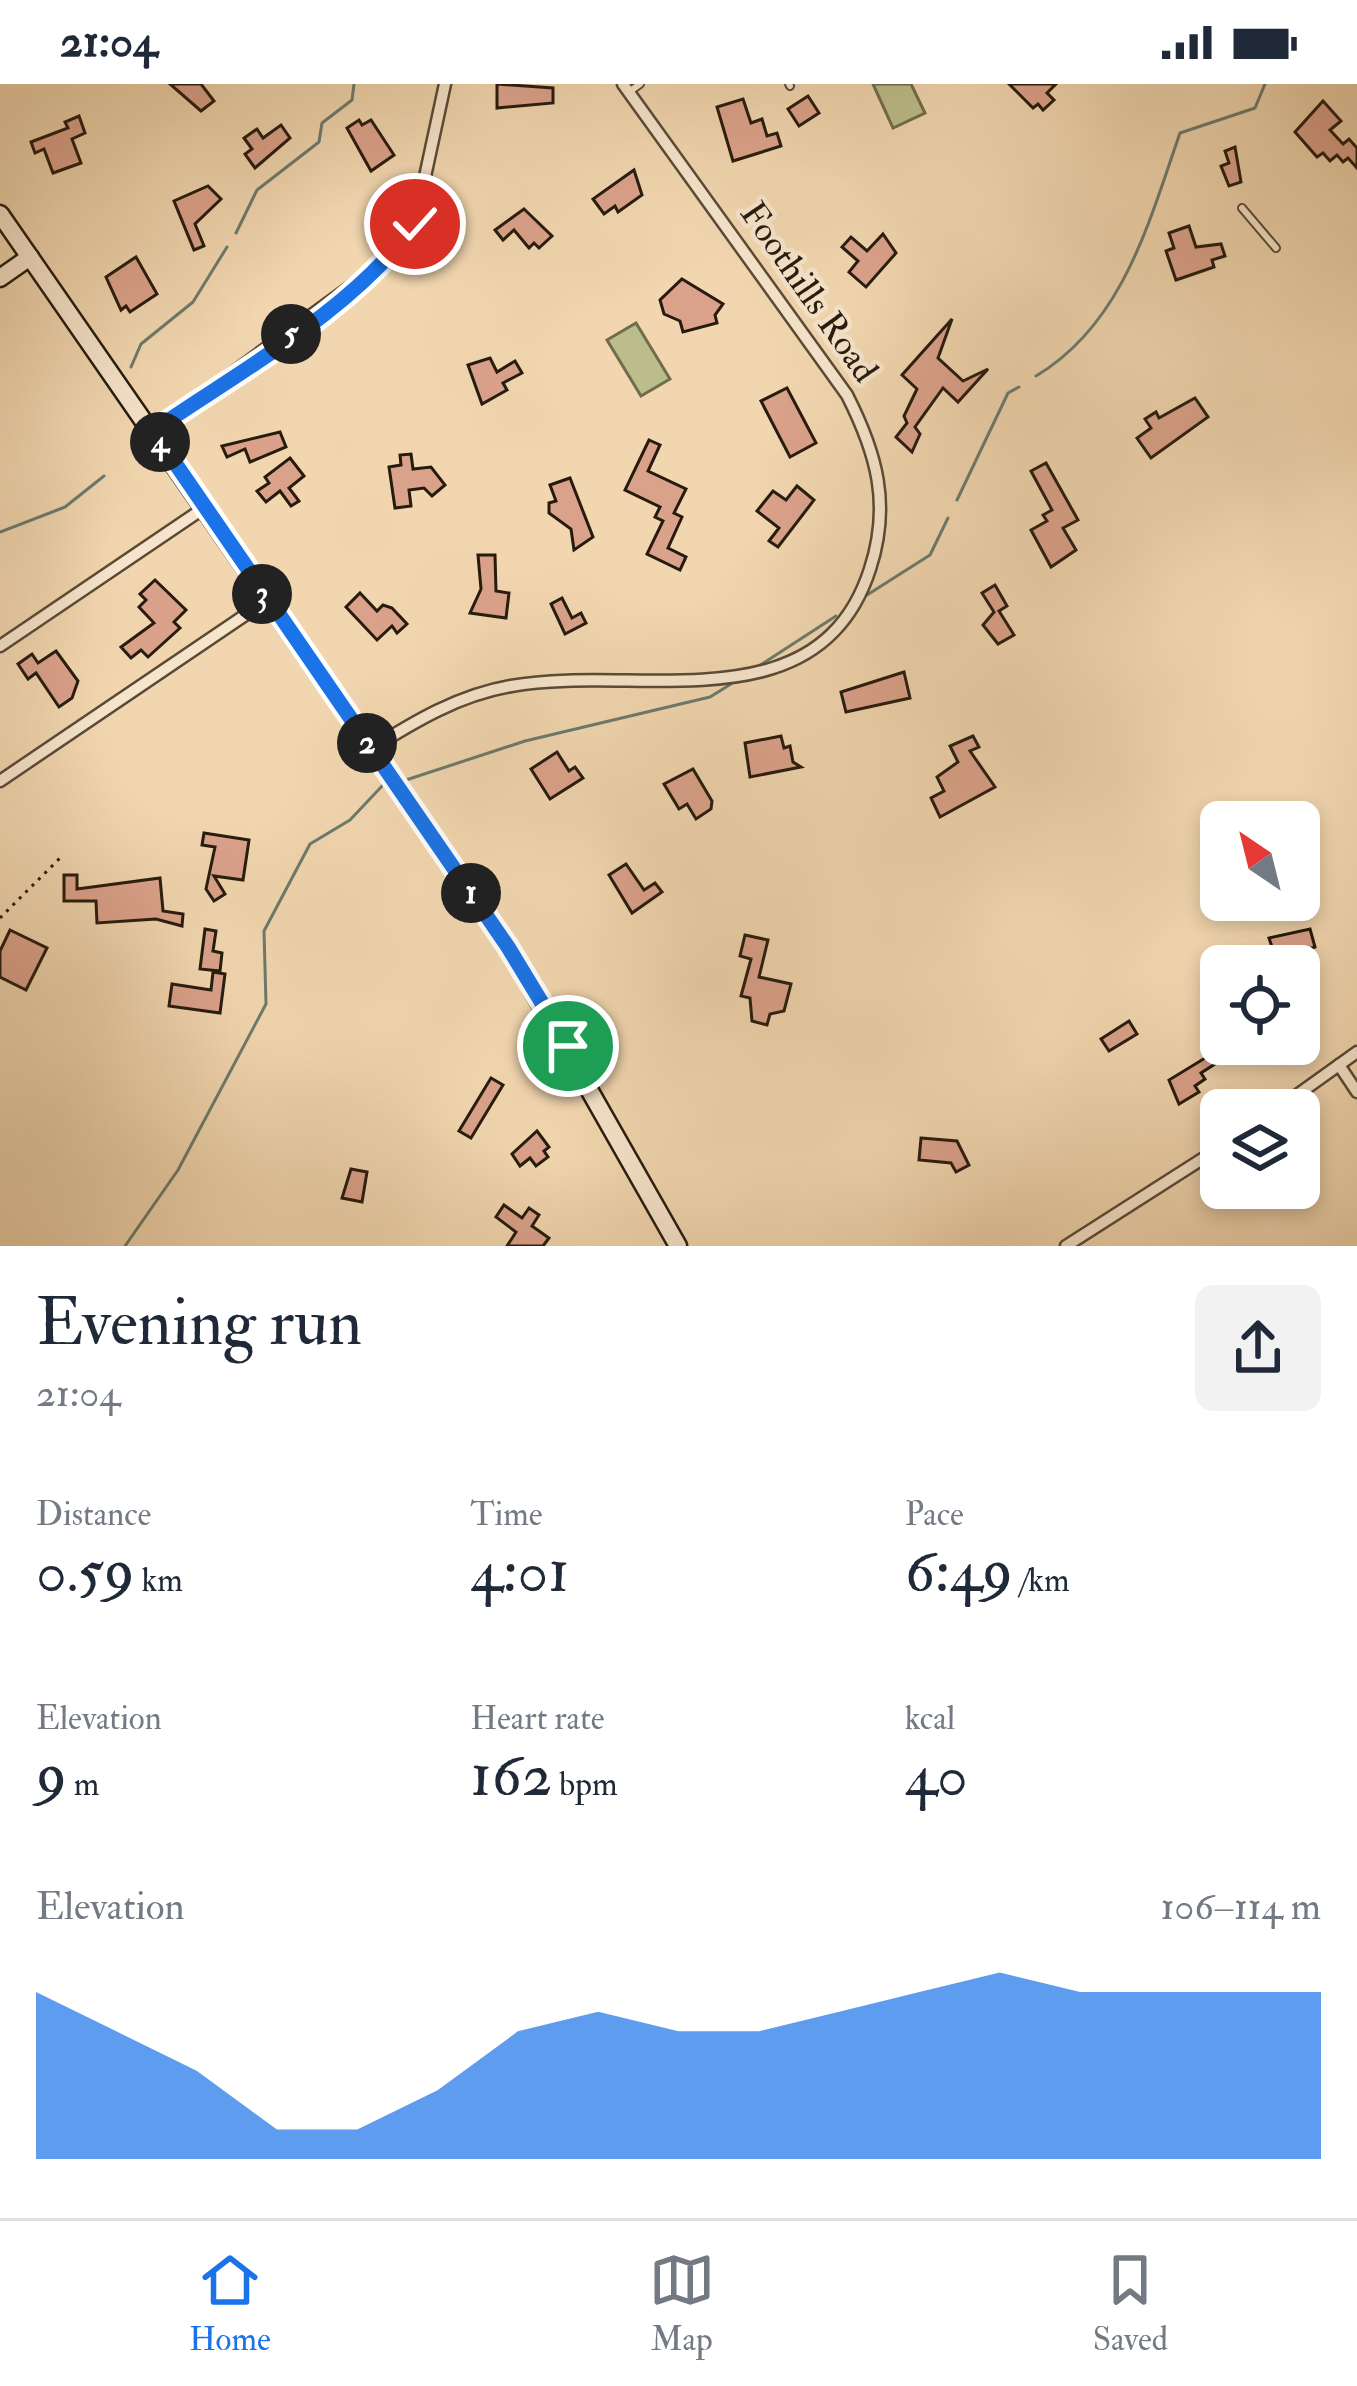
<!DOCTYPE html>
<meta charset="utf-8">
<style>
body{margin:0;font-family:"IM FELL Double Pica",serif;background:#f2f2f3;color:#1f2937;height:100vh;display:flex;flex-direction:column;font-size:45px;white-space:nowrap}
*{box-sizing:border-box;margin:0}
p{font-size:39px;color:#747a83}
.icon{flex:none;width:66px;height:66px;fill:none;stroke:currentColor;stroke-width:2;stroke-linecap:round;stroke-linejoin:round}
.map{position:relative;height:1162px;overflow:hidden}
.details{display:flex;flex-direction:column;background:#fff;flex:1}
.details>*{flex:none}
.needle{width:78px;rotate:325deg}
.controls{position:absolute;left:1200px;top:717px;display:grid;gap:24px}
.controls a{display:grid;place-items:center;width:120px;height:120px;border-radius:18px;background:#fff;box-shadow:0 6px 18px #0003;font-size:60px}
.pin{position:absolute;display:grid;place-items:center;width:102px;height:102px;color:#fff;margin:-51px;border:6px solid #fff;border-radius:50%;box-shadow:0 3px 12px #0007}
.km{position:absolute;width:60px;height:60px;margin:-30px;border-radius:50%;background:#222;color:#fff;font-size:33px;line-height:60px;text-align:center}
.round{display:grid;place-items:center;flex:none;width:126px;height:126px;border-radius:18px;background:#f2f2f3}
.head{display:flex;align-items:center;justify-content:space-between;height:204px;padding:0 36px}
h1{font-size:66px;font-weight:600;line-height:90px}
.stats{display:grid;grid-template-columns:repeat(3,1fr);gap:18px;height:204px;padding:12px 36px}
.stats div{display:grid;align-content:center}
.stats b{font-size:60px;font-weight:600}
.stats small{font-size:33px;font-weight:400}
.stats p{font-size:33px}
.chart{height:336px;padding:24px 36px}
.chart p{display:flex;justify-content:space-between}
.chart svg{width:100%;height:216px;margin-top:12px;fill:#1a73e8;opacity:.7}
.status{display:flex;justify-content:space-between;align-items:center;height:84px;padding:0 60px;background:#fff;direction:ltr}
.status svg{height:33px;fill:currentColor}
.dock{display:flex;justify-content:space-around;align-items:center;height:168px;border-top:3px solid #e0e1e3;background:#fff;font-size:33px;color:#747a83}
.dock a{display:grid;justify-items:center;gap:6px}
.dock .active{color:#1a73e8}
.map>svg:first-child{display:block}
.green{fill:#bbbd8a;stroke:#706c4c;stroke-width:3}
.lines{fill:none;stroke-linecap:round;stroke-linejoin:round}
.stream{stroke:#6c7a6d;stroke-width:3}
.building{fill:#dba28b;stroke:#261b0d;stroke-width:3}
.lane-casing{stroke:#594a36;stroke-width:10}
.street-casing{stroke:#594a36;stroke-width:15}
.secondary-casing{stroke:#261b0d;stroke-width:21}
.path{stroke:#261b0d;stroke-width:3;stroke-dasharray:3 6;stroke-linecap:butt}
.lane{stroke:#f6e4cb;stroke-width:6}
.street{stroke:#f6e4cb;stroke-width:10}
.secondary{stroke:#f6e4cb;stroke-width:16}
.route-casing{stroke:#fff;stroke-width:24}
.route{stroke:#1a73e8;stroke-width:15}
.labels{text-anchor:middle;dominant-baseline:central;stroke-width:9;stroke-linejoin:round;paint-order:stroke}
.street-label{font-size:36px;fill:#261b0d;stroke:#f6e4cb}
</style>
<div class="status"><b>21:04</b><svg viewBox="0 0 49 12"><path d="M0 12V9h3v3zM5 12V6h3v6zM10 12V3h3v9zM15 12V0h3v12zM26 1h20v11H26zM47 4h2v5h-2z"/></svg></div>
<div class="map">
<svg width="1357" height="1162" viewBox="0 0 1357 1162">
<rect width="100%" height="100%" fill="#f1d6af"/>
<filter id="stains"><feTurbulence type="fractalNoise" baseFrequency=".00167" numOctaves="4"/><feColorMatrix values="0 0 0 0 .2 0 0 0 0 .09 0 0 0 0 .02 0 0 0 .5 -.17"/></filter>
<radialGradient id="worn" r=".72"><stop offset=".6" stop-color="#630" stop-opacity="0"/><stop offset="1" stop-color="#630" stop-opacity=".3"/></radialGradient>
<g class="green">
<path d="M873 0H911L925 29 893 44Z"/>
<path d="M636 239 670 295 641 312 607 256Z"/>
</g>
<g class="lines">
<g class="stream">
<path d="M236 149 257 106 319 58 322 39 352 16 354 0"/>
<path d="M131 283 141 260 193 218 227 163"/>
<path d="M1036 292C1123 240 1149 138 1180 49L1255 24 1265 0"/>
<path d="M957 416 1008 309 1019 303"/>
<path d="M0 448 65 423 104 392"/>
<path d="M867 511 930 471 948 434"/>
<path d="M759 582 836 532"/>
<path d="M406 696 525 657 710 613 731 600"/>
<path d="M125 1162 178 1086 266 920 264 847 310 760 350 736 383 701"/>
</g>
</g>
<g class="building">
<path d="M170 0H201L214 17 201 27Z"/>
<path d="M497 0 553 4V19L497 24Z"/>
<path d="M1009 0H1056L1047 9 1054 16 1043 26 1038 20 1033 24Z"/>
<path d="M808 12 819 29 799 42 788 25Z"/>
<path d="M743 15 751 39 762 35 767 52 777 49 781 62 733 77 717 23Z"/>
<path d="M1323 17 1341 37 1330 46 1343 60 1349 55 1357 64V84L1348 74 1343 78 1337 71 1330 77 1323 69 1317 73 1295 48Z"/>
<path d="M79 32 85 49 72 55 81 79 53 89 44 65 35 69 31 58 68 44 65 38Z"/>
<path d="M359 36 362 41 371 36 394 71 371 87 347 44Z"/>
<path d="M281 41 290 54 255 84 245 70 252 65 244 54 257 45 263 54Z"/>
<path d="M1235 63 1241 98 1229 102 1221 82 1229 79 1225 67Z"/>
<path d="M634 86 642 111 618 128 615 122 604 130 593 115Z"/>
<path d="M208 102 221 115 195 140 204 162 194 166 174 117Z"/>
<path d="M524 125 552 152 539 164 534 159 529 164 514 146 503 156 495 146Z"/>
<path d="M1189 142 1196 163 1221 160 1225 172 1212 176 1214 183 1176 196 1166 167 1174 164 1169 149Z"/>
<path d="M883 150 896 169 866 203 849 188 858 177 842 163 851 153 867 167Z"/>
<path d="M136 173 157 210 130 228 126 222 121 226 106 193Z"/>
<path d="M682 195 723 220 715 231 717 239 683 248 680 237 664 230 660 216Z"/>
<path d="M952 235 938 274 963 297 988 285 958 318 943 304 915 343 920 350 912 368 896 353 907 339 904 332 917 305 902 291Z"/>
<path d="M490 274 497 288 515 277 522 289 503 299 507 306 482 320 468 281Z"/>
<path d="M787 304 816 359 790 373 761 317Z"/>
<path d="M1195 314 1208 333 1151 374 1137 354 1151 344 1145 335 1156 328 1159 334Z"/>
<path d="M280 348 286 363 250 378 245 365 227 373 222 362Z"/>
<path d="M649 356 660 361 648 387 686 405 674 429 682 433 668 464 686 473 680 486 647 470 663 437 655 433 660 423 625 406Z"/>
<path d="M411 370 413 385 431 383 445 401 432 412 424 404 409 406 411 422 395 424 389 383 401 381 400 371Z"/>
<path d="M290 374 304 392 289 404 299 417 291 422 280 407 266 418 257 407 269 399 265 393Z"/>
<path d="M1046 379 1078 436 1063 444 1076 466 1051 483 1031 446 1047 437 1043 431 1052 426 1031 387Z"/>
<path d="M570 394 593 453 574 466 571 445 549 429V419L556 417 550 401Z"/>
<path d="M797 402 814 416 778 463 769 457 779 444 757 427 773 407 786 416Z"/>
<path d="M478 471H495L496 507 509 509 506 534 470 529 481 505Z"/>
<path d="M155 496 186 526 174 538 180 544 148 573 141 566 131 574 121 563 154 539 139 523 146 516 140 510Z"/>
<path d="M995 501 1007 522 999 527 1014 551 998 560 983 541 994 528 982 509Z"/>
<path d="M360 509 377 527 383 521 392 524 407 540 397 549 392 542 377 556 346 523Z"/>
<path d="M562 514 572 534 581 529 586 539 565 550 551 520Z"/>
<path d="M56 567 78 597 72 614 59 623 36 589 28 595 18 580 32 570 38 579Z"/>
<path d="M904 588 910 614 846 628 841 608Z"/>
<path d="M781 652 784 664 790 662 793 678 801 683 750 693 745 659Z"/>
<path d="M973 652 979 663 970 667 995 703 940 733 931 714 944 707 937 693 958 678 950 662Z"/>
<path d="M557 668 569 687 575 683 583 694 550 715 531 685Z"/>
<path d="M693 685 712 717 711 725 696 735 687 720 679 725 664 700Z"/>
<path d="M204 749 249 756 243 796 214 792 225 810 214 817 206 805 215 763 202 761Z"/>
<path d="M626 780 644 806 655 799 662 808 632 829 609 791Z"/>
<path d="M64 791H77V805L160 794 163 827 183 830 182 842 156 835 97 839 96 817H64Z"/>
<path d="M205 845 216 847 213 867 222 869 220 887 200 885Z"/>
<path d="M1310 845 1315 863 1283 874 1281 867 1274 869 1269 854Z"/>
<path d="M10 846 47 864 26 906 0 893V867Z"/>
<path d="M745 851 768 856 759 893 791 900 784 927 770 930 767 941 752 937 750 914 741 912 751 875 740 872Z"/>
<path d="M213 888 225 890 220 929 169 922 172 900 211 906Z"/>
<path d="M1129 937 1137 950 1109 967 1101 955Z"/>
<path d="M1210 971 1215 980 1201 989 1205 995 1195 1002 1199 1008 1179 1020 1169 996Z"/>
<path d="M491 994 503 1001 471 1054 459 1047Z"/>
<path d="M537 1047 549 1063 544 1067 548 1073 536 1082 530 1074 520 1082 512 1070Z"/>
<path d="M921 1054 957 1057 969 1081 956 1088 951 1079 919 1076Z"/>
<path d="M351 1085 367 1088 362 1118 342 1114Z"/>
<path d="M504 1121 522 1134 529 1124 539 1131 532 1142 549 1154 543 1162H507L516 1148 496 1133Z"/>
</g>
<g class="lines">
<defs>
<g id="lane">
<path d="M789 0 790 2"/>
<path d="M629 8 640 0"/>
<path d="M1242 124 1276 164"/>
</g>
<g id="street">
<path d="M153 347 391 173 415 139 445 0"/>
<path d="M0 562 204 424"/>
<path d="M371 665C415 637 459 611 511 602 636 579 819 644 870 485 891 421 877 370 847 311L623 0"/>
<path d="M0 697 266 517"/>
<path d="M1339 981 1357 1008"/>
<path d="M1276 1026 1357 968"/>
<path d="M1066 1162 1221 1063"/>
</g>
<g id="secondary">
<path d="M0 130 508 863 678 1162"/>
<path d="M0 194 30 173"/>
</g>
</defs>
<use href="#lane" class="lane-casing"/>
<use href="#street" class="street-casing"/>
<use href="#secondary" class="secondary-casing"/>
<path class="path" d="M0 834 63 771"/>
<use href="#lane" class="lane"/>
<use href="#street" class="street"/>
<use href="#secondary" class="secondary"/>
</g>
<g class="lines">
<defs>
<path id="route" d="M415 140C352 227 241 286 153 347L508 863 568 962"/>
</defs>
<use href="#route" class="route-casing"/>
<use href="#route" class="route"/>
</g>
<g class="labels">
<g class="street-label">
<text transform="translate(809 208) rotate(55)">Foothills Road</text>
</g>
</g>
<rect width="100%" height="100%" filter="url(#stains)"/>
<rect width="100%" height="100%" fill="url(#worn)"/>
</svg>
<div class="controls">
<a><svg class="needle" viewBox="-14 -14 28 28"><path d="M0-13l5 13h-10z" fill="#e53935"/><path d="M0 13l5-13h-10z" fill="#747a83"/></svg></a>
<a><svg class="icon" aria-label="locate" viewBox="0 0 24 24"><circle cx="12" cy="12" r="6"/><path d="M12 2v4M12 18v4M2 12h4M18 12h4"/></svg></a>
<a><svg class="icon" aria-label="layers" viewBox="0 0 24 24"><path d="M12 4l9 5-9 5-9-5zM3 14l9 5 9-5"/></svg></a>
</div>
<div class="pin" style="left:568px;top:962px;background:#1e9e55"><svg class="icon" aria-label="arrive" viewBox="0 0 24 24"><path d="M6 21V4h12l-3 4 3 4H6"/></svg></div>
<div class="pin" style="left:415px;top:140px;background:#d93025"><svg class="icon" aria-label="check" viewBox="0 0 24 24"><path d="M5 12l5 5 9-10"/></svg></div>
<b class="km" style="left:471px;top:809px">1</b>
<b class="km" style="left:367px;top:659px">2</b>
<b class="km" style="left:262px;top:510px">3</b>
<b class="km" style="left:160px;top:358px">4</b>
<b class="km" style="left:291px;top:250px">5</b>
</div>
<section class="details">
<div class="head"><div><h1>Evening run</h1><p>21:04</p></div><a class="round"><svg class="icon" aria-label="share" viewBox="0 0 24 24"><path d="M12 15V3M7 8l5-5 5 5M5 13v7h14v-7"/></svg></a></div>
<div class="stats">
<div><p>Distance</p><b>0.59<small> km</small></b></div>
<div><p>Time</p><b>4:01</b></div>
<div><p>Pace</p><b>6:49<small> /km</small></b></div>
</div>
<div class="stats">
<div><p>Elevation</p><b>9<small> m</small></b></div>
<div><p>Heart rate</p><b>162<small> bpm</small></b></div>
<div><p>kcal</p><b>40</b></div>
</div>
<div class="chart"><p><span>Elevation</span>106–114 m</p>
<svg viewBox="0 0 160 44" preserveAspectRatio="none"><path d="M0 44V10L10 18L20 26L30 38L40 38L50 30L60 18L70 14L80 18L90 18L100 14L110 10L120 6L130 10L140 10L150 10L160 10V44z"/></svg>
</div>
</section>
<nav class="dock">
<a class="active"><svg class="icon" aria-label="home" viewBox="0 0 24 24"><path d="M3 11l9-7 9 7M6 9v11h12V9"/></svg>Home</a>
<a><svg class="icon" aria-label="map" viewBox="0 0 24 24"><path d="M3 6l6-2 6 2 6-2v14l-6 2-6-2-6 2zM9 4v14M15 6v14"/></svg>Map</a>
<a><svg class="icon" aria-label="saved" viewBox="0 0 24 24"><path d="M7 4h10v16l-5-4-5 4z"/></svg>Saved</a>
</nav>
